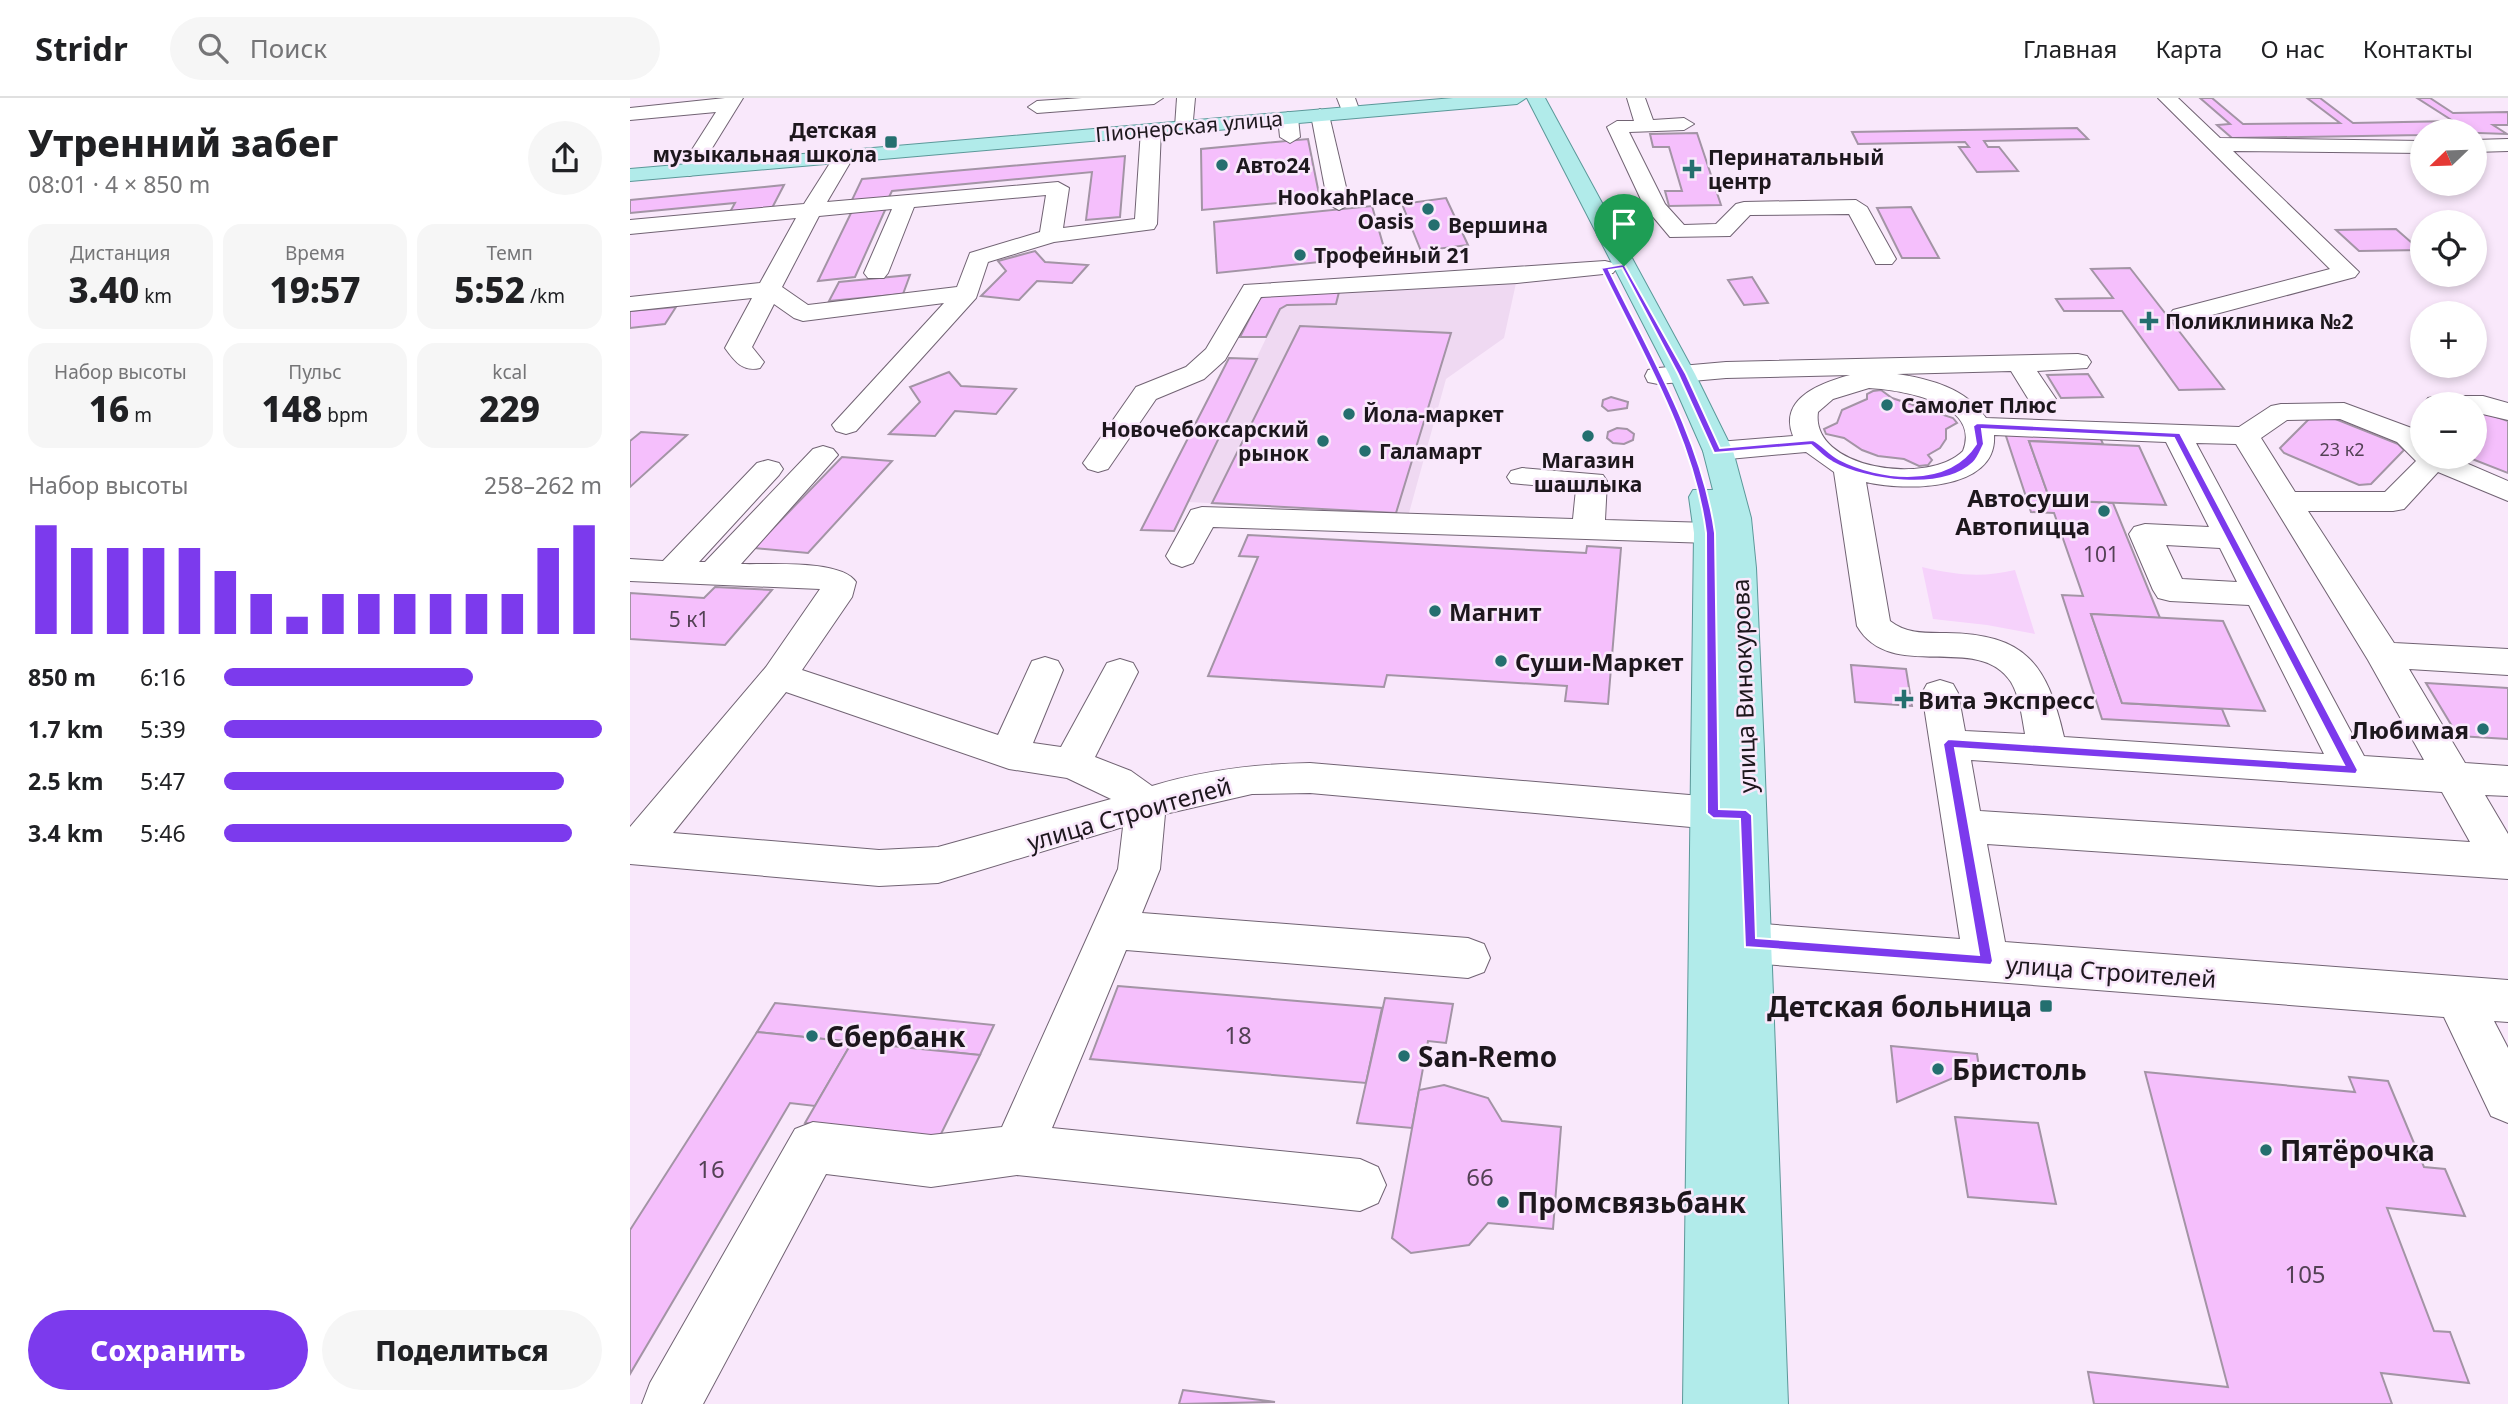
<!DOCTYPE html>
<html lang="ru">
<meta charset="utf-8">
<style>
body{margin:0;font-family:"Noto Sans",sans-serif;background:#f6f6f6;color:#202124;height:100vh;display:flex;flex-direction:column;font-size:26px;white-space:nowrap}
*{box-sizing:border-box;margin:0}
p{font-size:23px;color:#757577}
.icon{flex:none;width:38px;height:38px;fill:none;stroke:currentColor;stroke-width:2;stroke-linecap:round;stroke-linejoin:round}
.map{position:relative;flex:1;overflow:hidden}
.sheet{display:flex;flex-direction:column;background:#fff;width:630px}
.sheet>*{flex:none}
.needle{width:46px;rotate:247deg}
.tools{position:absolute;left:1780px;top:21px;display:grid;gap:14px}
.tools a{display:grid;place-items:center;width:77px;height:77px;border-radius:50%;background:#fff;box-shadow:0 4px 10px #0003;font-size:35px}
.pin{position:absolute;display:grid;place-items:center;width:60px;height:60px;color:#fff;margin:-72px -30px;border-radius:50% 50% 50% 0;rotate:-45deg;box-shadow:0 0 7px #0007}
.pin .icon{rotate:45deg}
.round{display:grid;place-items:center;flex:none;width:74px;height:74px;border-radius:37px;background:#f6f6f6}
.headline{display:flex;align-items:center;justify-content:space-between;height:119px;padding:0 28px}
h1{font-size:38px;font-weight:800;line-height:52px}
.metrics{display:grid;grid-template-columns:repeat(3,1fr);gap:10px;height:119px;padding:7px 28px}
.metrics div{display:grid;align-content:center;border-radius:18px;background:#f6f6f6;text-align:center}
.metrics b{font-size:35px;font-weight:800}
.metrics small{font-size:19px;font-weight:400}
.metrics p{font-size:19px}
.chart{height:196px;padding:14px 28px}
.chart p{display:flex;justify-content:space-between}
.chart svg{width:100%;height:126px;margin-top:7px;stroke:#7c3aed;stroke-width:6}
.primary-button{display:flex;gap:14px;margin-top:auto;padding:14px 28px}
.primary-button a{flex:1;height:80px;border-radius:42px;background:#7c3aed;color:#fff;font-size:28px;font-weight:800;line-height:80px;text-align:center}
.primary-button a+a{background:#f6f6f6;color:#202124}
ul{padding:0 28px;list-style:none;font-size:23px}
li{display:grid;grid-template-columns:112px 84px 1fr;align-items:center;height:52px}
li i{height:18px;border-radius:9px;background:#7c3aed}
header{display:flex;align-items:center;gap:42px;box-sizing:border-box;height:98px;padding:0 35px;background:#fff;border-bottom:2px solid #e0e0e0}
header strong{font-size:33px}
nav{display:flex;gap:38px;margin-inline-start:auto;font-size:24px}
.search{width:490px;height:63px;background:#f6f6f6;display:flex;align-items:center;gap:18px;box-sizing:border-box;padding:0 24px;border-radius:38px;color:#757577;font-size:26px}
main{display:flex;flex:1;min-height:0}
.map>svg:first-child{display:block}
.built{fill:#efd9f2}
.green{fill:#f6d2fb}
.building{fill:#f5bffc;stroke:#a394a5;stroke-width:2}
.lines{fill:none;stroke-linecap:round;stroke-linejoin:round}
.minor-casing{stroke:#716373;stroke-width:2}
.major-casing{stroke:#5b9899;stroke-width:2}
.minor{fill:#fff;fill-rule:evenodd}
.major{fill:#b1ebea;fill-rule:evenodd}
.route{fill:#7c3aed;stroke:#fff;stroke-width:2;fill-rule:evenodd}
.poi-dot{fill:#246f6f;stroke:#f9e8fb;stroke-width:2.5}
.labels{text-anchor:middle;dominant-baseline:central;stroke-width:5;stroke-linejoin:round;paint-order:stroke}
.far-number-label{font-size:18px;fill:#534155}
.far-street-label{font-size:21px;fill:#1d171d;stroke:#f9e8fb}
.far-poi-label{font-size:21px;font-weight:bold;fill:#1d171d;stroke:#f9e8fb;text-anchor:start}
.number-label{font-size:21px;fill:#534155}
.poi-label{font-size:24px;font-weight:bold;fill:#1d171d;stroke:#f9e8fb;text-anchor:start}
.street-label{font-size:24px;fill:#1d171d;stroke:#f9e8fb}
.near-number-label{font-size:24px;fill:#534155}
.near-poi-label{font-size:28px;font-weight:bold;fill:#1d171d;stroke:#f9e8fb;text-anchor:start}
</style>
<header>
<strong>Stridr</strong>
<div class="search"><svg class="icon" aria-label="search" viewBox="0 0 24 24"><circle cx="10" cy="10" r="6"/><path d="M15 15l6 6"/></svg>Поиск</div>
<nav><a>Главная</a><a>Карта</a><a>О нас</a><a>Контакты</a></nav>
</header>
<main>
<section class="sheet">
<div class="headline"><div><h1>Утренний забег</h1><p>08:01 · 4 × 850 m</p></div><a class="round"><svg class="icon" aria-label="share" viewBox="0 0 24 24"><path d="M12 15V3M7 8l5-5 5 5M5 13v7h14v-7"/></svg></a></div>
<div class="metrics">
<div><p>Дистанция</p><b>3.40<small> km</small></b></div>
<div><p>Время</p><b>19:57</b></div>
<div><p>Темп</p><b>5:52<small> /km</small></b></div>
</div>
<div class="metrics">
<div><p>Набор высоты</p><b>16<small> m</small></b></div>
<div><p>Пульс</p><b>148<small> bpm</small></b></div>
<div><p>kcal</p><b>229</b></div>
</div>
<div class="chart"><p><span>Набор высоты</span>258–262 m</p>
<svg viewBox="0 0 160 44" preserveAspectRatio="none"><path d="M5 44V6M15 44V14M25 44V14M35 44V14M45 44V14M55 44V22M65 44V30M75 44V38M85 44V30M95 44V30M105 44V30M115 44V30M125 44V30M135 44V30M145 44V14M155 44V6"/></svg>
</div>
<ul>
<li><b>850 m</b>6:16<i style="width:66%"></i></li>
<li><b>1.7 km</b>5:39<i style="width:100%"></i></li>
<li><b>2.5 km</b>5:47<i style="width:90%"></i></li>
<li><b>3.4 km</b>5:46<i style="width:92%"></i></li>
</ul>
<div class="primary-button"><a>Сохранить</a><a>Поделиться</a></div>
</section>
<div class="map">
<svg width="1878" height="1306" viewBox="0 0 1878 1306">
<rect width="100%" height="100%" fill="#f9e8fb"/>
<path class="built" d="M886 185 874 240 816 281 779 415 558 404 650 211 657 207 706 206 709 194Z"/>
<path class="green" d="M1292 469C1325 477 1352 480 1385 472L1405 536 1357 527 1303 521Z"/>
<g class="building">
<path d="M1570 0H1582L1613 26 1710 25 1677 0H1690L1723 25 1823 23 1787 0H1800L1823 15 1878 14V27H1863L1877 36 1792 33V37L1602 40 1587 27 1600 26Z"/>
<path d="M1447 30 1458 41 1354 43 1358 49H1369L1388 73 1347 74 1329 49H1339L1335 44 1228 46 1222 34Z"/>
<path d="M1067 35 1091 107 1039 108 1035 93H1052L1039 49H1023L1020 36Z"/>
<path d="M678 41 690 101 572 112 571 51Z"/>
<path d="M495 58 490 119 456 122 462 74 262 93 258 101 221 104 232 81Z"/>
<path d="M154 87 142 110 100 114 105 105 0 115V102Z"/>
<path d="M816 100 838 147 791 153 772 106Z"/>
<path d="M742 108 756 157 587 175 584 124Z"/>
<path d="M1281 109 1309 160H1272L1247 110Z"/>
<path d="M256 110 225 179 188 183 222 113Z"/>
<path d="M1766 131 1790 152 1729 153 1706 132Z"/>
<path d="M405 153 415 164 458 167 442 185 407 183 389 202 351 198 376 173 368 163Z"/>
<path d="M1500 170 1594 291 1549 292 1492 213H1434L1426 201 1483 200 1461 171Z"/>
<path d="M280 177 273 196 199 203 209 184Z"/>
<path d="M1122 179 1138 205 1114 207 1098 182Z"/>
<path d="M709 194 706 206 657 207 650 211 636 239H610L630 200 641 196Z"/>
<path d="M46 209 35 226 0 230V213Z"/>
<path d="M670 228 821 235 766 415 582 405Z"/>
<path d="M599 260 627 261 544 433 511 432Z"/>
<path d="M319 274 331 288 386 291 366 316 325 313 305 338 259 336 290 304 280 289Z"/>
<path d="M1458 276 1473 299 1431 300 1417 277Z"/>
<path d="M1251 292 1262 300 1323 320 1327 325 1316 331V341L1310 350 1298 357 1302 362 1298 367 1289 368 1274 361 1248 358 1232 352 1214 340 1196 336 1194 331 1207 325 1212 312 1237 301V296L1243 293Z"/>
<path d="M981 299 998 304 997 310 978 313 972 308 973 302Z"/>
<path d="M1844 311 1878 323V375L1837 359H1844Z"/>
<path d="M1684 316H1693L1768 346 1774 352 1741 386 1729 387 1654 355 1650 350Z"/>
<path d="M987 330 997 331 1004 336 1003 342 994 346 983 345 977 340 978 334Z"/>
<path d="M11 334 57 337 0 389V343Z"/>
<path d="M1375 335 1470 339 1473 346 1399 343 1420 402 1483 405 1530 520 1461 516 1492 605 1592 611 1599 628 1472 621 1432 497 1453 498 1424 415 1401 414Z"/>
<path d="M1399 343 1509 348 1536 407 1420 402Z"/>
<path d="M212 359 262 363 178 455 124 450Z"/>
<path d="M618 437 956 455 957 448 991 450 978 606 935 603 937 588 757 577 754 589 578 578 628 459 609 458Z"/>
<path d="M85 489 142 492 95 547 0 541V495L74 500Z"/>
<path d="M1461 516 1593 523 1635 613 1492 605Z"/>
<path d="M1221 567 1276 571 1282 608 1225 604Z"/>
<path d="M1796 585 1878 590V641L1828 638Z"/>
<path d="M488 888 752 910 736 985 460 961Z"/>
<path d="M755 900 823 906 816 945 798 943 782 1030 727 1025Z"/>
<path d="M145 905 364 927 350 957 127 934Z"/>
<path d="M127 934 222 944 185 1008 160 1005 0 1276V1132Z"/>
<path d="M222 944 350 957 309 1040 175 1025Z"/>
<path d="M1261 948 1347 956 1349 969 1267 1004Z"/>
<path d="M1515 974 1725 994 1719 979 1758 983 1794 1069 1815 1071 1835 1118 1757 1110 1804 1233 1820 1234 1839 1285 1751 1275 1762 1306H1464L1458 1274 1598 1289Z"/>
<path d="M814 987 858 1000 872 1023 931 1029 923 1131 858 1125 839 1147 781 1155 762 1140 789 992Z"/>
<path d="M1325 1019 1408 1025 1426 1106 1338 1099Z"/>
<path d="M553 1292 645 1304 549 1306Z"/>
</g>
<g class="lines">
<defs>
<g id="minor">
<path d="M95 0H113L66 76 59 78 49 72 86 14 0 22V10Z"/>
<path d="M452 0H533L524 6 407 15 398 9 407 3Z"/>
<path d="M547 0H565L562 33 555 35 545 29Z"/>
<path d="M707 0H725L730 14 728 18H714Z"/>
<path d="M997 0H1015L1023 22 1054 20 1064 26 1054 32 999 34 1035 106 1054 127 1086 126 1106 106 1114 104 1226 102 1237 109 1266 161 1262 166H1246L1219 116 1120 117 1100 138 1040 139 1014 108 977 29 987 23H1004Z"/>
<path d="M1528 0H1548L1590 40 1792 43V55L1603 53 1729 174 1725 179 1552 225 1543 222 1539 217 1543 212 1700 171Z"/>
<path d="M690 11 699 17 720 106 709 112 698 106 681 17Z"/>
<path d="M658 14 668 20 670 39 660 45 650 39 648 20Z"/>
<path d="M521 26 531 32 527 126 524 131 424 144 358 164 346 200 226 333 216 336 206 333 202 327 314 205 173 223 164 220 144 206 122 249 134 264 130 270C113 274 105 264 95 250L122 200 0 213V199L130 185 166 120 0 136V122L174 106 207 54 214 52 224 58 197 104 428 84 439 90 433 130 505 121 511 32ZM416 97 410 134 340 155 327 189 178 207 152 189 189 118 262 111 234 175 238 180H254L258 175 284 109Z"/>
<path d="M1878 41V53L1844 54V42Z"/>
<path d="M975 163 983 165 987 170 983 175 887 185 631 199 595 262 574 281 526 301 478 371 468 374 458 371 453 365 506 289 556 269 576 251 614 187Z"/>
<path d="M1448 256 1457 258 1461 264 1457 270 1407 273 1426 301 1422 307H1402L1381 273 1267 276C1300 281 1336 290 1356 320L1609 329 1641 308 1651 306 1714 305 1787 332 1792 337V359H1822L1878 383V403L1808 374 1774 411 1763 413H1678L1764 545 1878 551V577L1779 571 1835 665 1878 668V698L1855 697 1878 736V781L1357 746 1375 844 1878 882V924L1864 923 1878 950V1025L1861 1018 1814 919 1120 865 1104 859 1098 845 1104 831 1120 825 1330 841 1292 595 1297 586 1310 582 1323 586 1328 595 1335 633 1395 636C1392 620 1390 599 1381 584 1348 533 1261 586 1227 528L1204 374 1176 354 1088 362 1078 359 1073 353 1078 347 1088 344 1163 338C1148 300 1191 285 1220 277L1096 280 1028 286 1018 284 1015 278 1018 272 1028 270 1096 264ZM1239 290C1270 292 1352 304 1333 353 1298 388 1180 371 1188 314L1203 301ZM1710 321 1767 344 1786 363 1755 394H1665L1631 340 1657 322ZM1364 337 1536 344 1579 429 1515 426 1504 429 1499 436 1523 492 1528 500 1540 503 1619 507 1694 656 1434 639C1417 565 1395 536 1316 535 1295 535 1277 536 1260 523L1236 384C1272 393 1368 394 1364 337ZM1566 345 1606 346 1738 562 1794 662 1734 658ZM1536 447 1590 450 1607 484 1552 481ZM1341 662 1812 694 1840 744 1350 713Z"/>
<path d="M1808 298H1853L1878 305V322L1844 314V306H1794L1798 300Z"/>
<path d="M193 348 203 351 208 357 111 466C138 467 211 461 226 484L222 499 172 572 368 637 402 563 415 559 428 563 433 572 403 645 431 649 477 565 490 561 503 565 508 574 465 659 501 673 522 688C575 672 625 666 680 665L1083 699 1097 704 1103 715 1097 726 1083 731 680 695 622 696 535 716 530 771 512 815 838 840 854 846 860 860 854 874 838 880 496 852 422 1030 730 1061 748 1069 756 1087 748 1105 730 1113 387 1077 301 1089 196 1076 73 1306H12L20 1285 165 1031 183 1024 301 1037 372 1029 488 771 493 729 308 785 249 788 0 766V729L136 569 190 491 0 483V461L33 463 127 365 138 362 149 365 153 371 149 377 69 464H75L183 351ZM156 594 379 671 437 680 481 701 308 749 249 752 43 735Z"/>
<path d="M892 370 973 377 977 383 975 422 1080 425 1091 428 1096 435 1091 442 1080 445 583 429 563 465 552 469 541 465 536 458 561 412 572 409 943 421 946 391 881 385 877 379 881 373Z"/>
</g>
<g id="major">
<path d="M823 0H896L887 6 0 83V71Z"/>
<path d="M897 0H915L1065 276 1103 353 1121 420 1126 470 1134 652 1158 1306H1053L1064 435 1059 399 1063 392H1083L1073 353 1039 276Z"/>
</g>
</defs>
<use href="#minor" class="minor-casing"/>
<use href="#major" class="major-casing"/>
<use href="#minor" class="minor"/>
<use href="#major" class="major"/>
</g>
<path class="route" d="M994 166 1056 276 1090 350 1183 342C1192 346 1199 356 1209 361 1249 382 1318 390 1346 346L1343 328 1347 325 1550 335 1728 672 1726 676 1325 650 1363 863 1361 867 1115 849 1110 721 1083 720 1077 715 1076 435C1064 341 1012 255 971 170ZM992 170 1048 276 1084 355 1181 347C1188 353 1194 360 1202 364 1236 383 1312 394 1343 365 1348 361 1351 352 1354 346L1352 331 1544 340 1714 667 1318 641 1313 646 1349 857 1126 840 1122 717 1116 712 1089 711 1085 435C1072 342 1020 256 979 172Z"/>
<g class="poi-dot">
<rect x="254" y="37" width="14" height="14" rx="3.5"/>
<circle cx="592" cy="67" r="7"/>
<path d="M1058.5 60.5h7v7h7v7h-7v7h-7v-7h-7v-7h7z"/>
<circle cx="798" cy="111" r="7"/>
<circle cx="804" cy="127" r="7"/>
<circle cx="670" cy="157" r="7"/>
<path d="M1515.5 212.5h7v7h7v7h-7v7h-7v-7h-7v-7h7z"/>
<circle cx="1257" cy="307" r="7"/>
<circle cx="719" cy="316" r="7"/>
<circle cx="958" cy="338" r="7"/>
<circle cx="693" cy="343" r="7"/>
<circle cx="735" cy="353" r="7"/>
<circle cx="1474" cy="413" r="7"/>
<circle cx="805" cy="513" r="7"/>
<circle cx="871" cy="563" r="7"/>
<path d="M1270.5 590.5h7v7h7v7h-7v7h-7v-7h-7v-7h7z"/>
<circle cx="1853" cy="631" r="7"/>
<rect x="1409" y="901" width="14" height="14" rx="3.5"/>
<circle cx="182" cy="938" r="7"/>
<circle cx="774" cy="958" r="7"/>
<circle cx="1308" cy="971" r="7"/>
<circle cx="1636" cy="1052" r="7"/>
<circle cx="873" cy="1104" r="7"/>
</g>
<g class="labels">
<g class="far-number-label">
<text x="1712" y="351">23 к2</text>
</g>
<g class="far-street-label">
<text transform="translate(559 28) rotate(-5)">Пионерская улица</text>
</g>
<g class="far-poi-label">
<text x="247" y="32" text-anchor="end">Детская<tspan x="247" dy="24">музыкальная школа</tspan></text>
<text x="1078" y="59">Перинатальный<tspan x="1078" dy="24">центр</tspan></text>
<text x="606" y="67">Авто24</text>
<text x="784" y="99" text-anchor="end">HookahPlace<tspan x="784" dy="24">Oasis</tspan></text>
<text x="818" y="127">Вершина</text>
<text x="684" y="157">Трофейный 21</text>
<text x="1535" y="223">Поликлиника №2</text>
<text x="1271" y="307">Самолет Плюс</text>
<text x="733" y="316">Йола-маркет</text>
<text x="679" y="331" text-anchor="end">Новочебоксарский<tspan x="679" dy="24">рынок</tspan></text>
<text x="749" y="353">Галамарт</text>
<text x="958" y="362" text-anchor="middle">Магазин<tspan x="958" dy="24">шашлыка</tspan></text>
</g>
<g class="number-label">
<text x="1471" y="456">101</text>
<text x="59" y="521">5 к1</text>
</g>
<g class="poi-label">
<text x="1460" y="399" text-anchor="end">Автосуши<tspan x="1460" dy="28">Автопицца</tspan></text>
<text x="819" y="513">Магнит</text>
<text x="885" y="563">Суши-Маркет</text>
<text x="1288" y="601">Вита Экспресс</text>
<text x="1839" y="631" text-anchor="end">Любимая</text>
</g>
<g class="street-label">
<text transform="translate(1113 588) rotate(-92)">улица Винокурова</text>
<text transform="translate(499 715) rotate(-16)">улица Строителей</text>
<text transform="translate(1481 873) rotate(4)">улица Строителей</text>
</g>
<g class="near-number-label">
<text x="608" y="936">18</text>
<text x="81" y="1070">16</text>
<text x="850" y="1078">66</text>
<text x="1675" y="1175">105</text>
</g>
<g class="near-poi-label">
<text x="1402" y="908" text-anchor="end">Детская больница</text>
<text x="196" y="938">Сбербанк</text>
<text x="788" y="958">San-Remo</text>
<text x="1322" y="971">Бристоль</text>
<text x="1650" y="1052">Пятёрочка</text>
<text x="887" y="1104">Промсвязьбанк</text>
</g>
</g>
</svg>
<div class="tools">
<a><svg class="needle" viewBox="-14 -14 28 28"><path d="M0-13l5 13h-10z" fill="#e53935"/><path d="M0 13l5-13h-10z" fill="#757577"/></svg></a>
<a><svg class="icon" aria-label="locate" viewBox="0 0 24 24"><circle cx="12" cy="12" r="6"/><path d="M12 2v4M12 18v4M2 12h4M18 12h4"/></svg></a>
<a>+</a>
<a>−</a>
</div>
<div class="pin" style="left:994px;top:168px;background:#1e9e55"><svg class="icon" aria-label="arrive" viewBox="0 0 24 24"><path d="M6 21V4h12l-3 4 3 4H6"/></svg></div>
</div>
</main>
